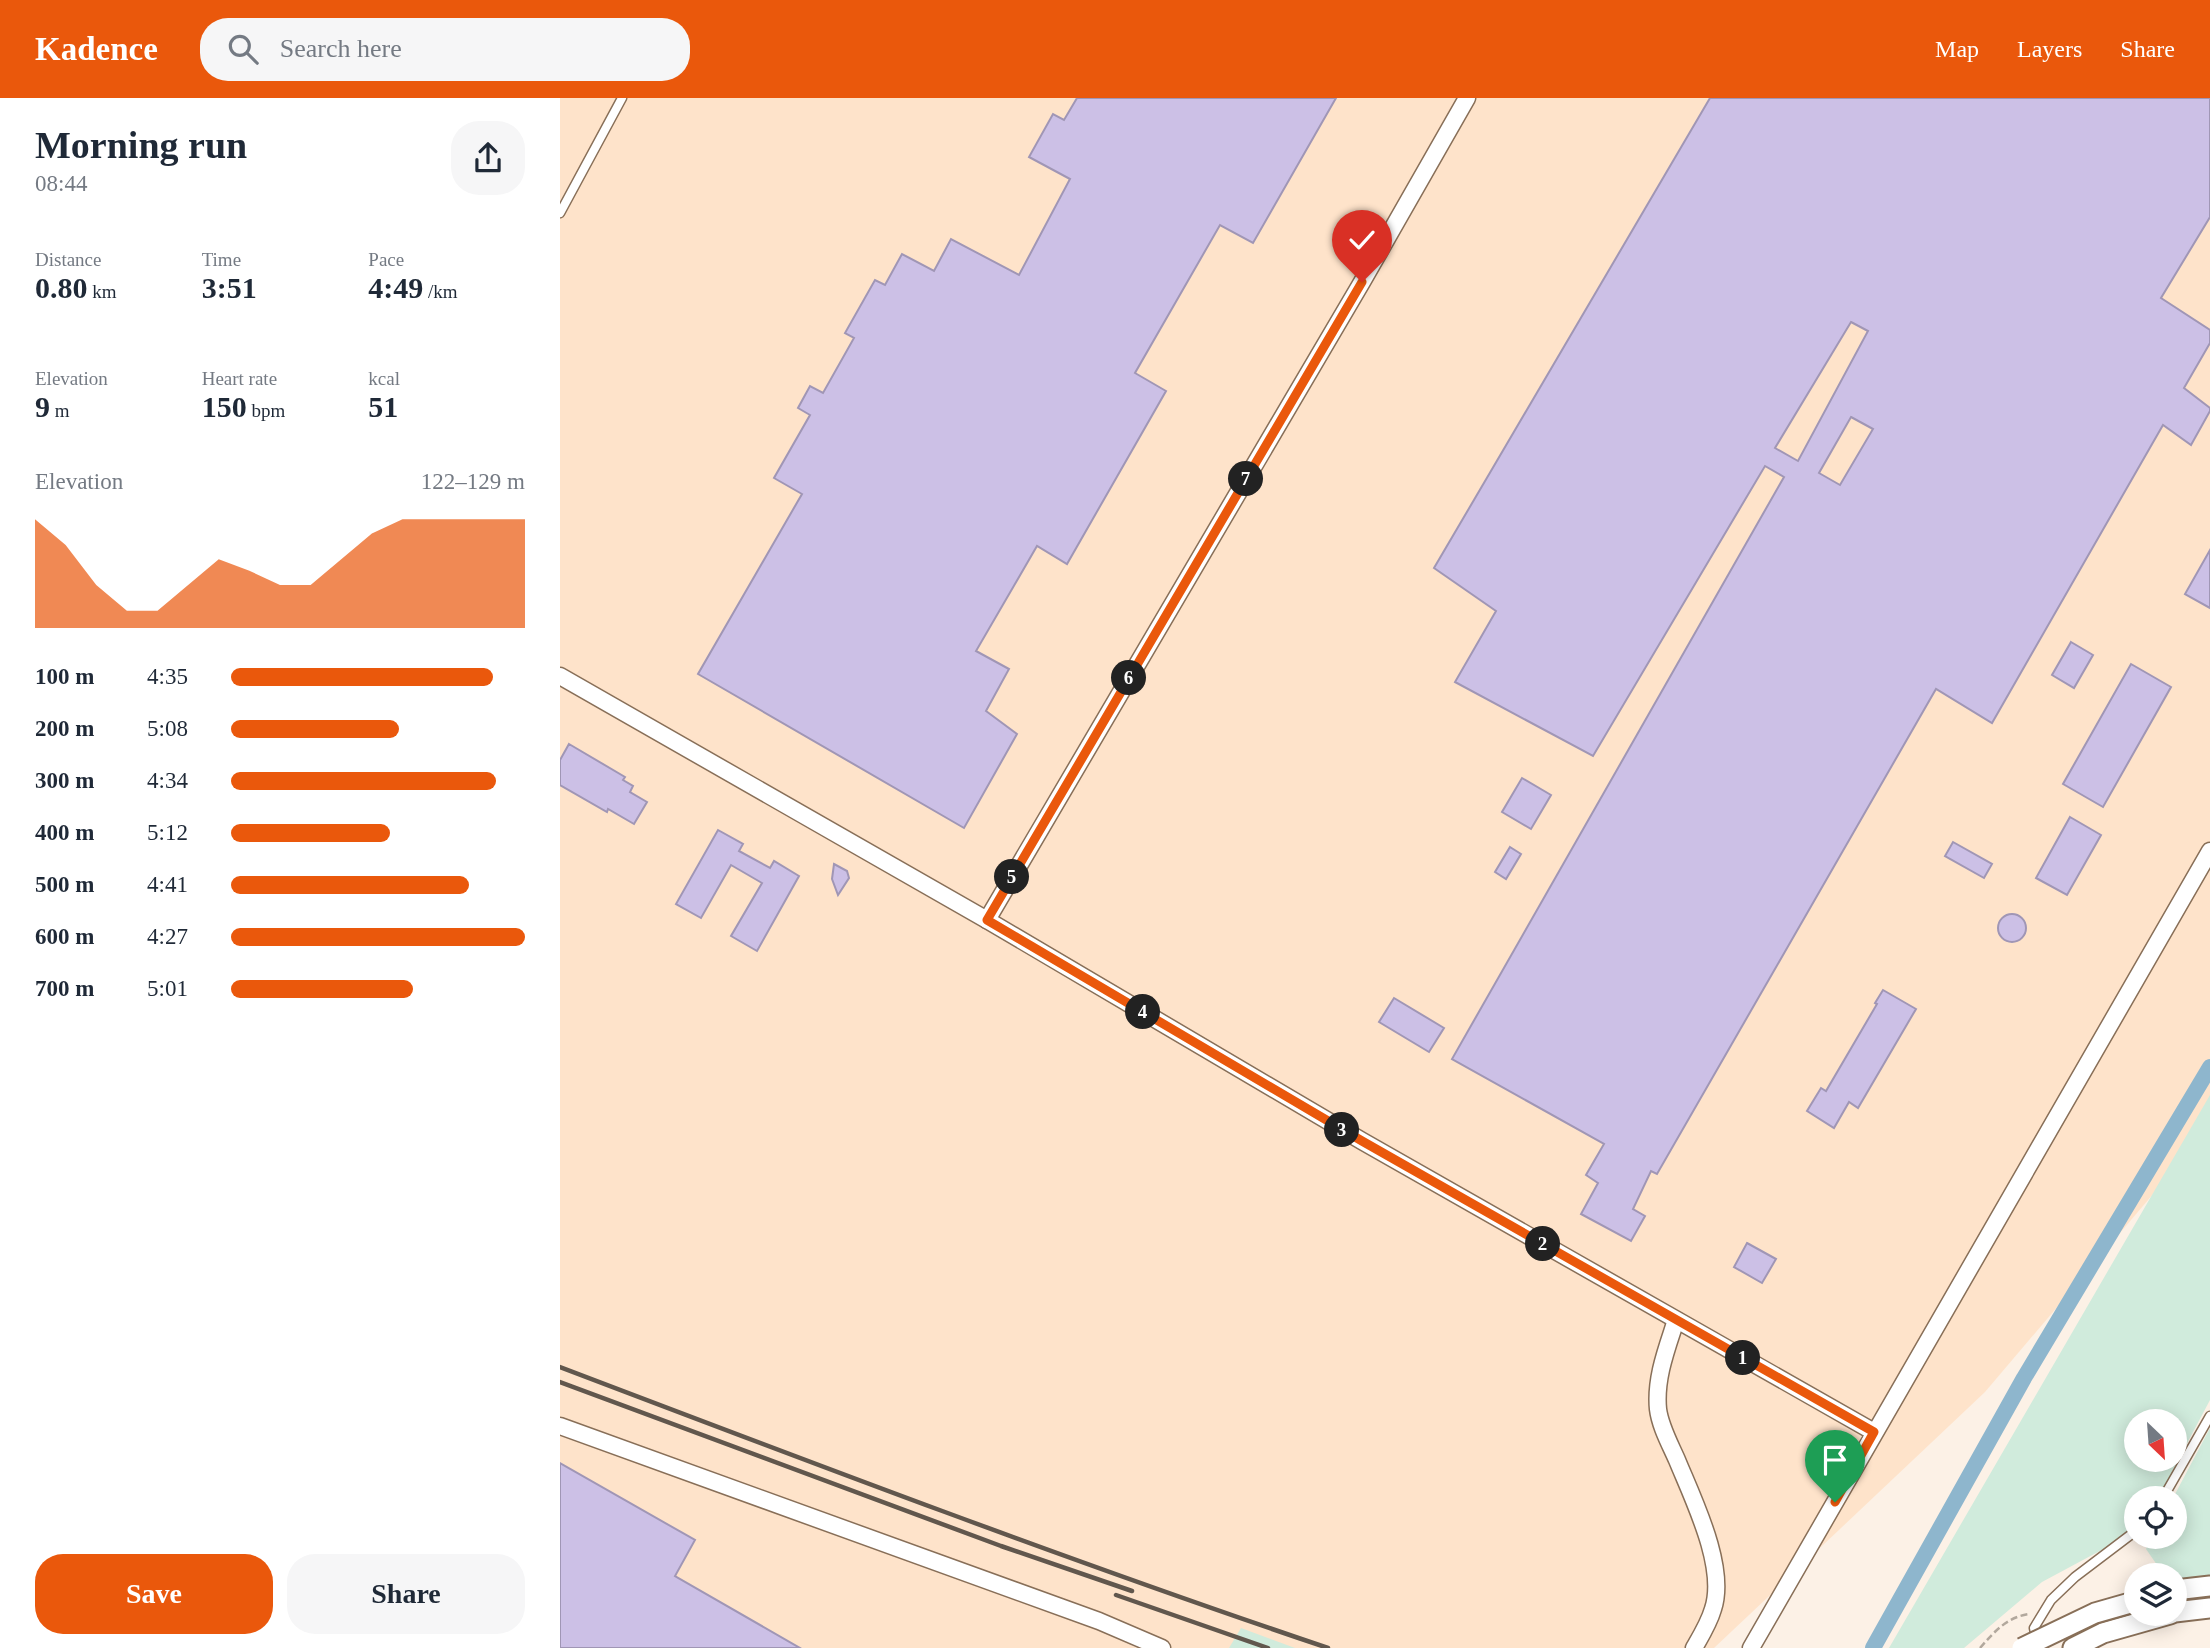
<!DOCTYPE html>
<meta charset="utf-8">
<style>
body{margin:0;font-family:Georgia,serif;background:#f6f6f7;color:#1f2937;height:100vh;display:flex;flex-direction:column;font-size:26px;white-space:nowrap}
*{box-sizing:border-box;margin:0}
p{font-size:23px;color:#747a83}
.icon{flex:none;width:38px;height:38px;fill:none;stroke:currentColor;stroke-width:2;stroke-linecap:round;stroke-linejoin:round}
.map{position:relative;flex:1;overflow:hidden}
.details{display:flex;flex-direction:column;background:#fff;width:560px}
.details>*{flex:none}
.needle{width:46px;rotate:155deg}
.controls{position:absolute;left:1564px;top:1311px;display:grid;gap:14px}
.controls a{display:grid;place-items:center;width:63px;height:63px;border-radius:50%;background:#fff;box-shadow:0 4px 18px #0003;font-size:35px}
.pin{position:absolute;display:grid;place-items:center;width:60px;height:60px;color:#fff;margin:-72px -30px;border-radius:50% 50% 50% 0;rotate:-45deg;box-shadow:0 0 7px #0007}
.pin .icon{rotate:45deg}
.km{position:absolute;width:35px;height:35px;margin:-18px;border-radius:50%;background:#222;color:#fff;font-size:19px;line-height:35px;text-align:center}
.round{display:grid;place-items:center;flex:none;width:74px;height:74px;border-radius:28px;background:#f6f6f7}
.summary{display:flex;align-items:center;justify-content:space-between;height:119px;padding:0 35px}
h1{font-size:38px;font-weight:700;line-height:52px}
.metrics{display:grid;grid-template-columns:repeat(3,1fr);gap:10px;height:119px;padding:7px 35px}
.metrics div{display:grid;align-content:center}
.metrics b{font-size:30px;font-weight:700}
.metrics small{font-size:19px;font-weight:400}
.metrics p{font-size:19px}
.chart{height:196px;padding:14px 35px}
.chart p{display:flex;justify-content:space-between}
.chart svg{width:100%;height:126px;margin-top:7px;fill:#ea580c;opacity:.7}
.cta{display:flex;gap:14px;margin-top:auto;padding:14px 35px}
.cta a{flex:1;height:80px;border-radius:28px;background:#ea580c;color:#fff;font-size:28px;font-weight:700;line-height:80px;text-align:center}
.cta a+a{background:#f6f6f7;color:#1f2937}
ul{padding:0 35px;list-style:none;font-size:23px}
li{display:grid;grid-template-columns:112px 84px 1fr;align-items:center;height:52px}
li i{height:18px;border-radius:9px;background:#ea580c}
header{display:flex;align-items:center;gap:42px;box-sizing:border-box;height:98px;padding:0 35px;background:#ea580c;color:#fff}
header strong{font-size:33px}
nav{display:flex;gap:38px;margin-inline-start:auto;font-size:24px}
.search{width:490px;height:63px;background:#f6f6f7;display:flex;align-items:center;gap:18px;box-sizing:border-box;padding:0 24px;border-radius:28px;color:#747a83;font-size:26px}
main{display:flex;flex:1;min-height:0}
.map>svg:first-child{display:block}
.built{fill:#fee3ca}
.green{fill:#d0ebdc;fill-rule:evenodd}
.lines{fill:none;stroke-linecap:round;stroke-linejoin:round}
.canal{stroke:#8eb6cd;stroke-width:16}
.building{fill:#ccc0e6;stroke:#a096b5;stroke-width:2;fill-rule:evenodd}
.service-casing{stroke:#886f58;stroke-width:11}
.minor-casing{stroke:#886f58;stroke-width:19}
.tertiary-casing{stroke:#886f58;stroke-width:23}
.path{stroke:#b2a89d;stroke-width:2.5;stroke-dasharray:7 3.5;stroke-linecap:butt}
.service{stroke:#fff;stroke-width:8}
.minor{stroke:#fff;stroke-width:16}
.tertiary{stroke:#fff;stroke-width:19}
.rail{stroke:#61574d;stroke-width:4.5}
.tertiary-bridge-casing{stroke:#886f58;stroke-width:23;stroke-linecap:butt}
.tertiary-bridge{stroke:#fff;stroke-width:19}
.route-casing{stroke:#fff;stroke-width:14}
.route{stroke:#ea580c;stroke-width:9}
</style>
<header>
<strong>Kadence</strong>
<div class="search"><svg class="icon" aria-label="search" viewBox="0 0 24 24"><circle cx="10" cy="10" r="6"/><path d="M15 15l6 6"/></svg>Search here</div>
<nav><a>Map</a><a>Layers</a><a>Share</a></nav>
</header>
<main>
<section class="details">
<div class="summary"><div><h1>Morning run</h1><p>08:44</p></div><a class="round"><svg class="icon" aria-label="share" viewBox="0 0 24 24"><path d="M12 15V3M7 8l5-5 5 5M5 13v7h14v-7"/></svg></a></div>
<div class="metrics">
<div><p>Distance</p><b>0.80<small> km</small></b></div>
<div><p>Time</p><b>3:51</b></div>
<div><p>Pace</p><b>4:49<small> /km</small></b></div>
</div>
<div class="metrics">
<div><p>Elevation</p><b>9<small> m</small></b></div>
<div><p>Heart rate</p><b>150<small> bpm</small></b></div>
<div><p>kcal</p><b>51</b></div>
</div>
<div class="chart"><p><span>Elevation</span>122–129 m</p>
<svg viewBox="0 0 160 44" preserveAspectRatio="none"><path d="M0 44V6L10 15L20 29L30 38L40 38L50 29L60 20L70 24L80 29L90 29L100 20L110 11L120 6L130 6L140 6L150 6L160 6V44z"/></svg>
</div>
<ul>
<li><b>100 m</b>4:35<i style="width:89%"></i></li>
<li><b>200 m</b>5:08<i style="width:57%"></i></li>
<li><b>300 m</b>4:34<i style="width:90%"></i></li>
<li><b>400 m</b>5:12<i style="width:54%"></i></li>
<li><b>500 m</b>4:41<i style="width:81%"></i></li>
<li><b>600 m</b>4:27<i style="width:100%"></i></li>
<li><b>700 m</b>5:01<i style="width:62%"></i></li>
</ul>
<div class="cta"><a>Save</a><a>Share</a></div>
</section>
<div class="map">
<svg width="1650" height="1550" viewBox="0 0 1650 1550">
<rect width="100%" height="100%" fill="#fcf1e6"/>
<path class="built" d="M0 0H1650V1029L1425 1294 1154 1550H0Z"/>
<g class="green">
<path d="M1650 997V1302L1598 1400H1577V1433L1482 1484 1404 1550H1329ZM1577 1323H1615V1362H1577Z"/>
<path d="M1650 1330V1479L1615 1484V1477H1604L1586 1451 1592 1439 1615 1438V1400H1613Z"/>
<path d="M681 1530 735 1550H669Z"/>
</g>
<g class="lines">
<path class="canal" d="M1313 1550 1464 1280 1650 969"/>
</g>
<g class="building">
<path d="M517 0H776L693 145 660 127 575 275 606 293 507 466 477 448 416 553 449 571 426 613 457 636 404 730 138 576 242 396 214 380 250 317 238 310 250 288 263 295 294 240 285 235 315 182 325 187 342 156 374 173 391 141 459 177 510 81 469 59 493 16 504 22Z"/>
<path d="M1150 0H1650V119L1601 200 1650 232V245L1624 290 1650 310V313L1631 347 1603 327 1432 625 1376 591 1097 1076 1091 1073 1073 1111 1085 1118 1071 1143 1021 1116 1038 1085 1026 1077 1044 1046 892 961 1224 379 1205 368 1033 658 895 584 936 513 874 470ZM1291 224 1308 233 1238 363 1215 350ZM1291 319 1313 331 1280 387 1259 375Z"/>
<path d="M1650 452V510L1625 496Z"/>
<path d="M1511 544 1533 557 1514 590 1492 577Z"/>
<path d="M1571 566 1611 589 1543 709 1503 686Z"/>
<path d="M9 646 65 679 63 682 73 688 70 694 87 704 74 726 48 711 47 714 0 687V662Z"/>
<path d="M962 680 991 697 971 731 942 714Z"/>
<path d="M1510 719 1541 737 1507 797 1476 780Z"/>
<path d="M158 732 183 746 179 753 210 770 214 763 239 778 197 853 171 838 202 785 171 767 141 820 116 806Z"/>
<path d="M1393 744 1432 766 1424 780 1385 758Z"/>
<path d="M950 749 961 756 946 781 935 774Z"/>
<path d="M274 766 287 773 289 780 278 797 272 781Z"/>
<circle cx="1452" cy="830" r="14"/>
<path d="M1323 892 1356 911 1298 1010 1289 1004 1274 1030 1247 1013 1261 990 1266 993 1317 906 1315 905Z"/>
<path d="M834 900 884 930 869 954 819 924Z"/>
<path d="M1187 1145 1216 1161 1202 1185 1174 1169Z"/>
<path d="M0 1365 135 1442 115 1478 240 1550H0Z"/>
</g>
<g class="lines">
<defs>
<g id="service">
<path d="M0 115 62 0"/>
<path d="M1603 1400 1650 1318"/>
<path d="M1477 1544 1474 1530 1491 1502 1515 1479 1577 1432"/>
</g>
<g id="minor">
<path d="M0 578 427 822 802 1043 1314 1334"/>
<path d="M427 822 802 184 907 0"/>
<path d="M1116 1222C1107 1250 1095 1280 1098 1311 1100 1328 1110 1346 1117 1362 1133 1401 1167 1469 1153 1511 1149 1525 1141 1538 1134 1550"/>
<path d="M0 1328 539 1523 602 1550"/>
<path d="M1191 1550 1650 753"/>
</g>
<g id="tertiary">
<path d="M1615 1492 1650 1488"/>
<path d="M1615 1514 1650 1510"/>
<path d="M1513 1550 1543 1535 1610 1516"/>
</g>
</defs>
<use href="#service" class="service-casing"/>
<use href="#minor" class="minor-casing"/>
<use href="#tertiary" class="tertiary-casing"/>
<path class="path" d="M1420 1550C1434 1534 1447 1519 1469 1516"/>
<use href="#service" class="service"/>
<use href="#minor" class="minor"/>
<use href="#tertiary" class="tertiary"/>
<g class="rail">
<path d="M0 1269C255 1366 510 1463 768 1550"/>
<path d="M0 1284 441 1448 572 1493"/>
<path d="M556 1497 708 1550"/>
</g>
<defs>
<path id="tertiary-bridge" d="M1462 1550 1535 1515 1577 1503"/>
</defs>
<use href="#tertiary-bridge" class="tertiary-bridge-casing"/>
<use href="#tertiary-bridge" class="tertiary-bridge"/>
</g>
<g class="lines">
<defs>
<path id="route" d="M802 184 427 822 802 1043 1314 1334 1275 1404"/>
</defs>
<use href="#route" class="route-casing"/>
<use href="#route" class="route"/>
</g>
</svg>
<div class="controls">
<a><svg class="needle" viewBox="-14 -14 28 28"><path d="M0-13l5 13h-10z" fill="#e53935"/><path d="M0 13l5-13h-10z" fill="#747a83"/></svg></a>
<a><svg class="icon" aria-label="locate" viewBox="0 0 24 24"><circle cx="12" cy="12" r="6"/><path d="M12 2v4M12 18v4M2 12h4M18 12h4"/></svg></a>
<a><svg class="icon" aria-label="layers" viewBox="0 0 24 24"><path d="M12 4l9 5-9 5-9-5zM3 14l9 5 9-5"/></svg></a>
</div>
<div class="pin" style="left:1275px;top:1404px;background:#1e9e55"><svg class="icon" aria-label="arrive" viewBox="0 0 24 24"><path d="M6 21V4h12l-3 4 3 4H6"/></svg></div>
<div class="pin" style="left:802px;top:184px;background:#d93025"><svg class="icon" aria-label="check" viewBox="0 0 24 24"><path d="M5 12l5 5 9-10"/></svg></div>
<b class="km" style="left:1183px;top:1260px">1</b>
<b class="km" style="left:983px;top:1146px">2</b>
<b class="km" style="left:782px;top:1032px">3</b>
<b class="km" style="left:583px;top:914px">4</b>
<b class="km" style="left:452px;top:779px">5</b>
<b class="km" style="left:569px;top:580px">6</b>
<b class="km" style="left:686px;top:381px">7</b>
</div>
</main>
